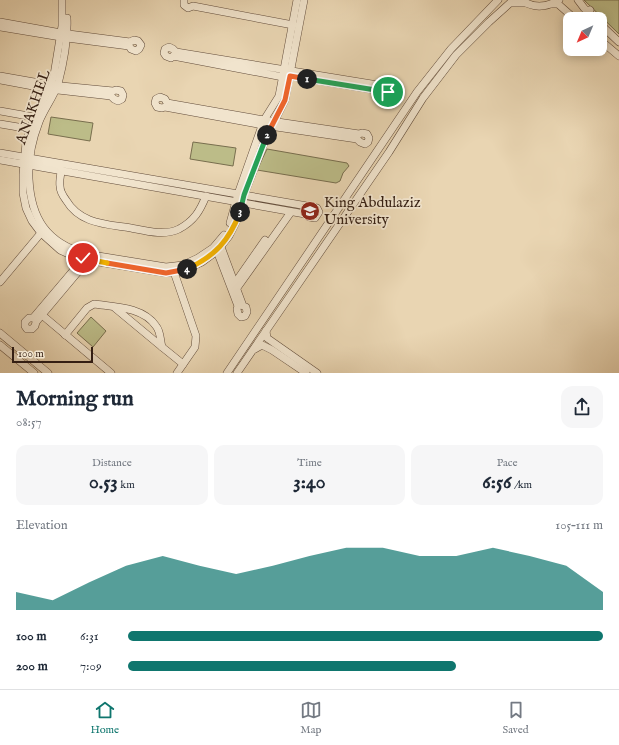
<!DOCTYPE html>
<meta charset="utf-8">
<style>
body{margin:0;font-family:"IM FELL English",serif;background:#f6f6f7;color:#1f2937;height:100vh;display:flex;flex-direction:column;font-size:15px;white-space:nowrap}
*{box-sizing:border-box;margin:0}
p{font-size:13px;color:#747a83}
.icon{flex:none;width:22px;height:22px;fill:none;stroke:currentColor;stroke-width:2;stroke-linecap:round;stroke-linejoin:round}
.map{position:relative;height:373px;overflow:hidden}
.side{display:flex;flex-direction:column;background:#fff;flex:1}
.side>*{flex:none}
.needle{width:26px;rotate:224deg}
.controls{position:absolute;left:563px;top:12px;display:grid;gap:8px}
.controls a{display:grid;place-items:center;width:44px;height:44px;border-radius:8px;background:#fff;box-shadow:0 2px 10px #0003;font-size:20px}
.scale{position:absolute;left:12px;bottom:10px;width:81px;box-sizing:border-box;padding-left:4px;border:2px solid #351f13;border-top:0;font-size:11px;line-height:14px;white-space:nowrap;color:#351f13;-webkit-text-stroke:3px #f1e4cd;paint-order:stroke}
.pin{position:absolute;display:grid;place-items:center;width:34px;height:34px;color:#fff;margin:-17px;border:2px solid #fff;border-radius:50%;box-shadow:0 1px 4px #0007}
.km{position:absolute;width:20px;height:20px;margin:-10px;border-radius:50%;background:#222;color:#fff;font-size:11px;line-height:20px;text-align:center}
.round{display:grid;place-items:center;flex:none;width:42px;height:42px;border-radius:12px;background:#f6f6f7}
.overview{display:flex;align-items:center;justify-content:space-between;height:68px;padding:0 16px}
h1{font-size:22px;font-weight:700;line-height:30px}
.stats{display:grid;grid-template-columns:repeat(3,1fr);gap:6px;height:68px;padding:4px 16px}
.stats div{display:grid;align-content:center;border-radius:10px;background:#f6f6f7;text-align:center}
.stats b{font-size:20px;font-weight:700}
.stats small{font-size:11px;font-weight:400}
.stats p{font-size:11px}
.chart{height:112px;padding:8px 16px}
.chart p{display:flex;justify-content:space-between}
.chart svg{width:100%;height:72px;margin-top:4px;fill:#0f766e;opacity:.7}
ul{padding:0 16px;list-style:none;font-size:13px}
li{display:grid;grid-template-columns:64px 48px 1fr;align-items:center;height:30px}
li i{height:10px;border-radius:5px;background:#0f766e}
.tab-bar{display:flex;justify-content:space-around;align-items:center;height:56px;border-top:1px solid #e0e1e3;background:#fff;font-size:11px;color:#747a83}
.tab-bar a{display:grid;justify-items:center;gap:2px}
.tab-bar .on{color:#0f766e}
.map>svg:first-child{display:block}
.green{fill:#bcbc88;stroke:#786e4e}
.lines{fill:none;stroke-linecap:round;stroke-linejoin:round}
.minor-casing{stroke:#624c3b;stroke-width:8}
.minor{stroke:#f1e4cd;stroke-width:7}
.split-1-casing{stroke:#fff;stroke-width:8}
.split-2-casing{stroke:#fff;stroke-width:8}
.split-3-casing{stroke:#fff;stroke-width:8}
.split-4-casing{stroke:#fff;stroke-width:8}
.split-5-casing{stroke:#fff;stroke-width:8}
.split-6-casing{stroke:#fff;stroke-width:8}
.split-1{stroke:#22a559;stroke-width:5}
.split-2{stroke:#f0652b;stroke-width:5}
.split-3{stroke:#22a559;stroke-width:5}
.split-4{stroke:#f5b400;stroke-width:5}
.split-5{stroke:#f0652b;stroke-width:5}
.split-6{stroke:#f5b400;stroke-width:5}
.labels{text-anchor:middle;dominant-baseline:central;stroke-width:3.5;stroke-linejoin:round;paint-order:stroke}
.street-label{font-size:15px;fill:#351f13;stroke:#f1e4cd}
.poi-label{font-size:15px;fill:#351f13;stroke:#f1e4cd;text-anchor:start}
</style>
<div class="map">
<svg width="619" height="373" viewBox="0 0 619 373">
<rect width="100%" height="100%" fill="#e9d5b2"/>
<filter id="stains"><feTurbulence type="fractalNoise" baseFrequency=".005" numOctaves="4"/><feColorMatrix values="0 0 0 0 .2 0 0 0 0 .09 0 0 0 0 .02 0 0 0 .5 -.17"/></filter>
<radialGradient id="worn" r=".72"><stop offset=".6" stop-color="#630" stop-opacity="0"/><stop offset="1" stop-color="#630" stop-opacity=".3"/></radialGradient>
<g class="green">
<path d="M584 0H619V34Z"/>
<path d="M51 117 93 123 90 141 48 134Z"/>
<path d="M193 142 236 148 233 166 190 159Z"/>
<path d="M267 149 347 163 349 166 343 173 340 181 336 183 257 170Z"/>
<path d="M91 317 106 331 93 347 77 333Z"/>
</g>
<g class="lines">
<defs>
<g id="minor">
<path d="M62 0V26L54 75 49 89 34 117 26 143 23 174V193L26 208 32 221 41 233 60 250 73 256 93 261 166 273 184 270 202 262 217 251 229 236 236 222 244 195 266 138 285 100 304 0"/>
<path d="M184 0V5L188 8 193 6 293 25"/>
<path d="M578 0 584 8 595 19"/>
<path d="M523 1C535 9 547 7 559 0"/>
<path d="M552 4H558L575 19"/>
<path d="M67 18C68 39 63 65 58 84 53 98 44 109 39 122 32 140 28 160 29 179 31 219 47 243 86 254L166 267 183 265 198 258 213 248 224 235"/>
<path d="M582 19 590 10"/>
<path d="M0 22 61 33 130 42 134 40 138 41 141 45 139 49 136 51 131 49 129 46 67 38 0 27"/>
<path d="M600 24 619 42"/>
<path d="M600 40 619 56"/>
<path d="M169 47 173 49 176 52 390 87 393 86 397 87 400 91 399 95 395 97 390 95 388 92 290 76 283 77 173 56 171 58 166 56 164 53 165 49Z"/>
<path d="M0 76 51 85 113 91 116 90 121 91 123 95 122 99 118 101 114 99 111 96 49 89 0 80"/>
<path d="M160 97 165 99 167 103 264 120 359 134 362 133 367 134 369 138 368 142 365 144 360 142 357 139 263 125 165 107 162 108 157 107 155 103 156 99Z"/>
<path d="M0 111 34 117"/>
<path d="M0 124 30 129"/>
<path d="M0 153 313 207 317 208 319 212 315 218 309 217 305 214 29 165"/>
<path d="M0 160 23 164"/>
<path d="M61 170C61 175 59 181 60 186 60 191 63 196 66 200 80 224 106 224 131 228 146 231 164 236 179 229 194 221 200 211 206 196"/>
<path d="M230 223 238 194 264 120 279 96 297 0"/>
<path d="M217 251 238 306 237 309 238 314 241 317 245 316 247 312 246 307 243 306 221 247"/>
<path d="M83 259 33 318H29L25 322V326L27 329H32L35 326 36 322 88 260"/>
<path d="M174 272 196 336 195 347 177 373"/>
<path d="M0 282 41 233"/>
<path d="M235 283 265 240"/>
<path d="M237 288 291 212"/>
<path d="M115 308 162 347"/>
<path d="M42 315 111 373"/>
<path d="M266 331 267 338 317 373"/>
<path d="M0 333 48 373"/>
<path d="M65 335 87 308 94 304C115 307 143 307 156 326 161 332 160 340 162 347L183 364"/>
<path d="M0 345 34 373"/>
<path d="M255 349 262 345 272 350 306 373"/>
<path d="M227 373 417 92 451 49 498 0"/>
<path d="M237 373 389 152 423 98 456 55 489 22 510 3H526"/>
</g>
</defs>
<use href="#minor" class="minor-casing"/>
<use href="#minor" class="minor"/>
</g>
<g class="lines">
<defs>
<path id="split-1" d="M307 79 388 92"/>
<path id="split-2" d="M267 135 285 100 290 76 307 79"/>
<path id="split-3" d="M240 212 244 195 267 135"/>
<path id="split-4" d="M187 269C215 256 229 241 240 212"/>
<path id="split-5" d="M107 263 166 273 187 269"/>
<path id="split-6" d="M83 258 107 263"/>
</defs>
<use href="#split-1" class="split-1-casing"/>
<use href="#split-2" class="split-2-casing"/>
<use href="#split-3" class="split-3-casing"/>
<use href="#split-4" class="split-4-casing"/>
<use href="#split-5" class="split-5-casing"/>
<use href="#split-6" class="split-6-casing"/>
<use href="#split-1" class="split-1"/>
<use href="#split-2" class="split-2"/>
<use href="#split-3" class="split-3"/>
<use href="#split-4" class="split-4"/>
<use href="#split-5" class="split-5"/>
<use href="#split-6" class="split-6"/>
</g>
<defs>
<symbol id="university-disc" viewBox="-11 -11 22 22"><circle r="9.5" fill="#8f2418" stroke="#f1e4cd"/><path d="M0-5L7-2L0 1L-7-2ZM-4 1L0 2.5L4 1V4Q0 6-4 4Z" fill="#fff"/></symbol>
</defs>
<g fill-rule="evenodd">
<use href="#university-disc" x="299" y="200" width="22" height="22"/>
</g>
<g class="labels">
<g class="street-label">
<text transform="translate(33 107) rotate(-71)">ANAKHEL</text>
</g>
<g class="poi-label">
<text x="324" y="202">King Abdulaziz<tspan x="324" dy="17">University</tspan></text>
</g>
</g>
<rect width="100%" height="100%" filter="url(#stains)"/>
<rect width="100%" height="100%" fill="url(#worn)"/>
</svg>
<div class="controls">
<a><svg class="needle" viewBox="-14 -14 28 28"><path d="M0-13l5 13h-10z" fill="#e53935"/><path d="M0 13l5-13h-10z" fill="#747a83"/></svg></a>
</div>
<div class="scale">100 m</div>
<div class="pin" style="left:388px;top:92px;background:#1e9e55"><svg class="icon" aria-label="arrive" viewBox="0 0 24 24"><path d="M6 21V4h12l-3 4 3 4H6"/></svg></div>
<div class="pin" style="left:83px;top:258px;background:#d93025"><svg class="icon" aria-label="check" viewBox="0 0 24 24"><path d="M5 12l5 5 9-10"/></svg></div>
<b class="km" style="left:307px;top:79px">1</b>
<b class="km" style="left:267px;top:135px">2</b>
<b class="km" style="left:240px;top:212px">3</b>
<b class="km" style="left:187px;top:269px">4</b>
</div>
<section class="side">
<div class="overview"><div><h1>Morning run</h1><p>08:57</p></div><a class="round"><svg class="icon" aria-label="share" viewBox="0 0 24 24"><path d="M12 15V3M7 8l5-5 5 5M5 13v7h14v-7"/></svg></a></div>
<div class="stats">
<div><p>Distance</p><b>0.53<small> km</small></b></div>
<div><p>Time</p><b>3:40</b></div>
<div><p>Pace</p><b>6:56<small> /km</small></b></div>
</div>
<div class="chart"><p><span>Elevation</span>105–111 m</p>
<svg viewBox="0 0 160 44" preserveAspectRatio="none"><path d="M0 44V33L10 38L20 27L30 17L40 11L50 17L60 22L70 17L80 11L90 6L100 6L110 11L120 11L130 6L140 11L150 17L160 33V44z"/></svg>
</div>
<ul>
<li><b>100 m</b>6:31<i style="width:100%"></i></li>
<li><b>200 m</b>7:09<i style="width:69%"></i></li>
</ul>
</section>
<nav class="tab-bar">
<a class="on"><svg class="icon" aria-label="home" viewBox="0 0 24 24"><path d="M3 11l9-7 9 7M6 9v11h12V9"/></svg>Home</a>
<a><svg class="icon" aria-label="map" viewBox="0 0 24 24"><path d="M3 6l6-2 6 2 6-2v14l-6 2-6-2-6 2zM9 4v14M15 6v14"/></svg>Map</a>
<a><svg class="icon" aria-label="saved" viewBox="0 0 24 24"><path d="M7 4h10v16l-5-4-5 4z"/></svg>Saved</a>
</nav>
